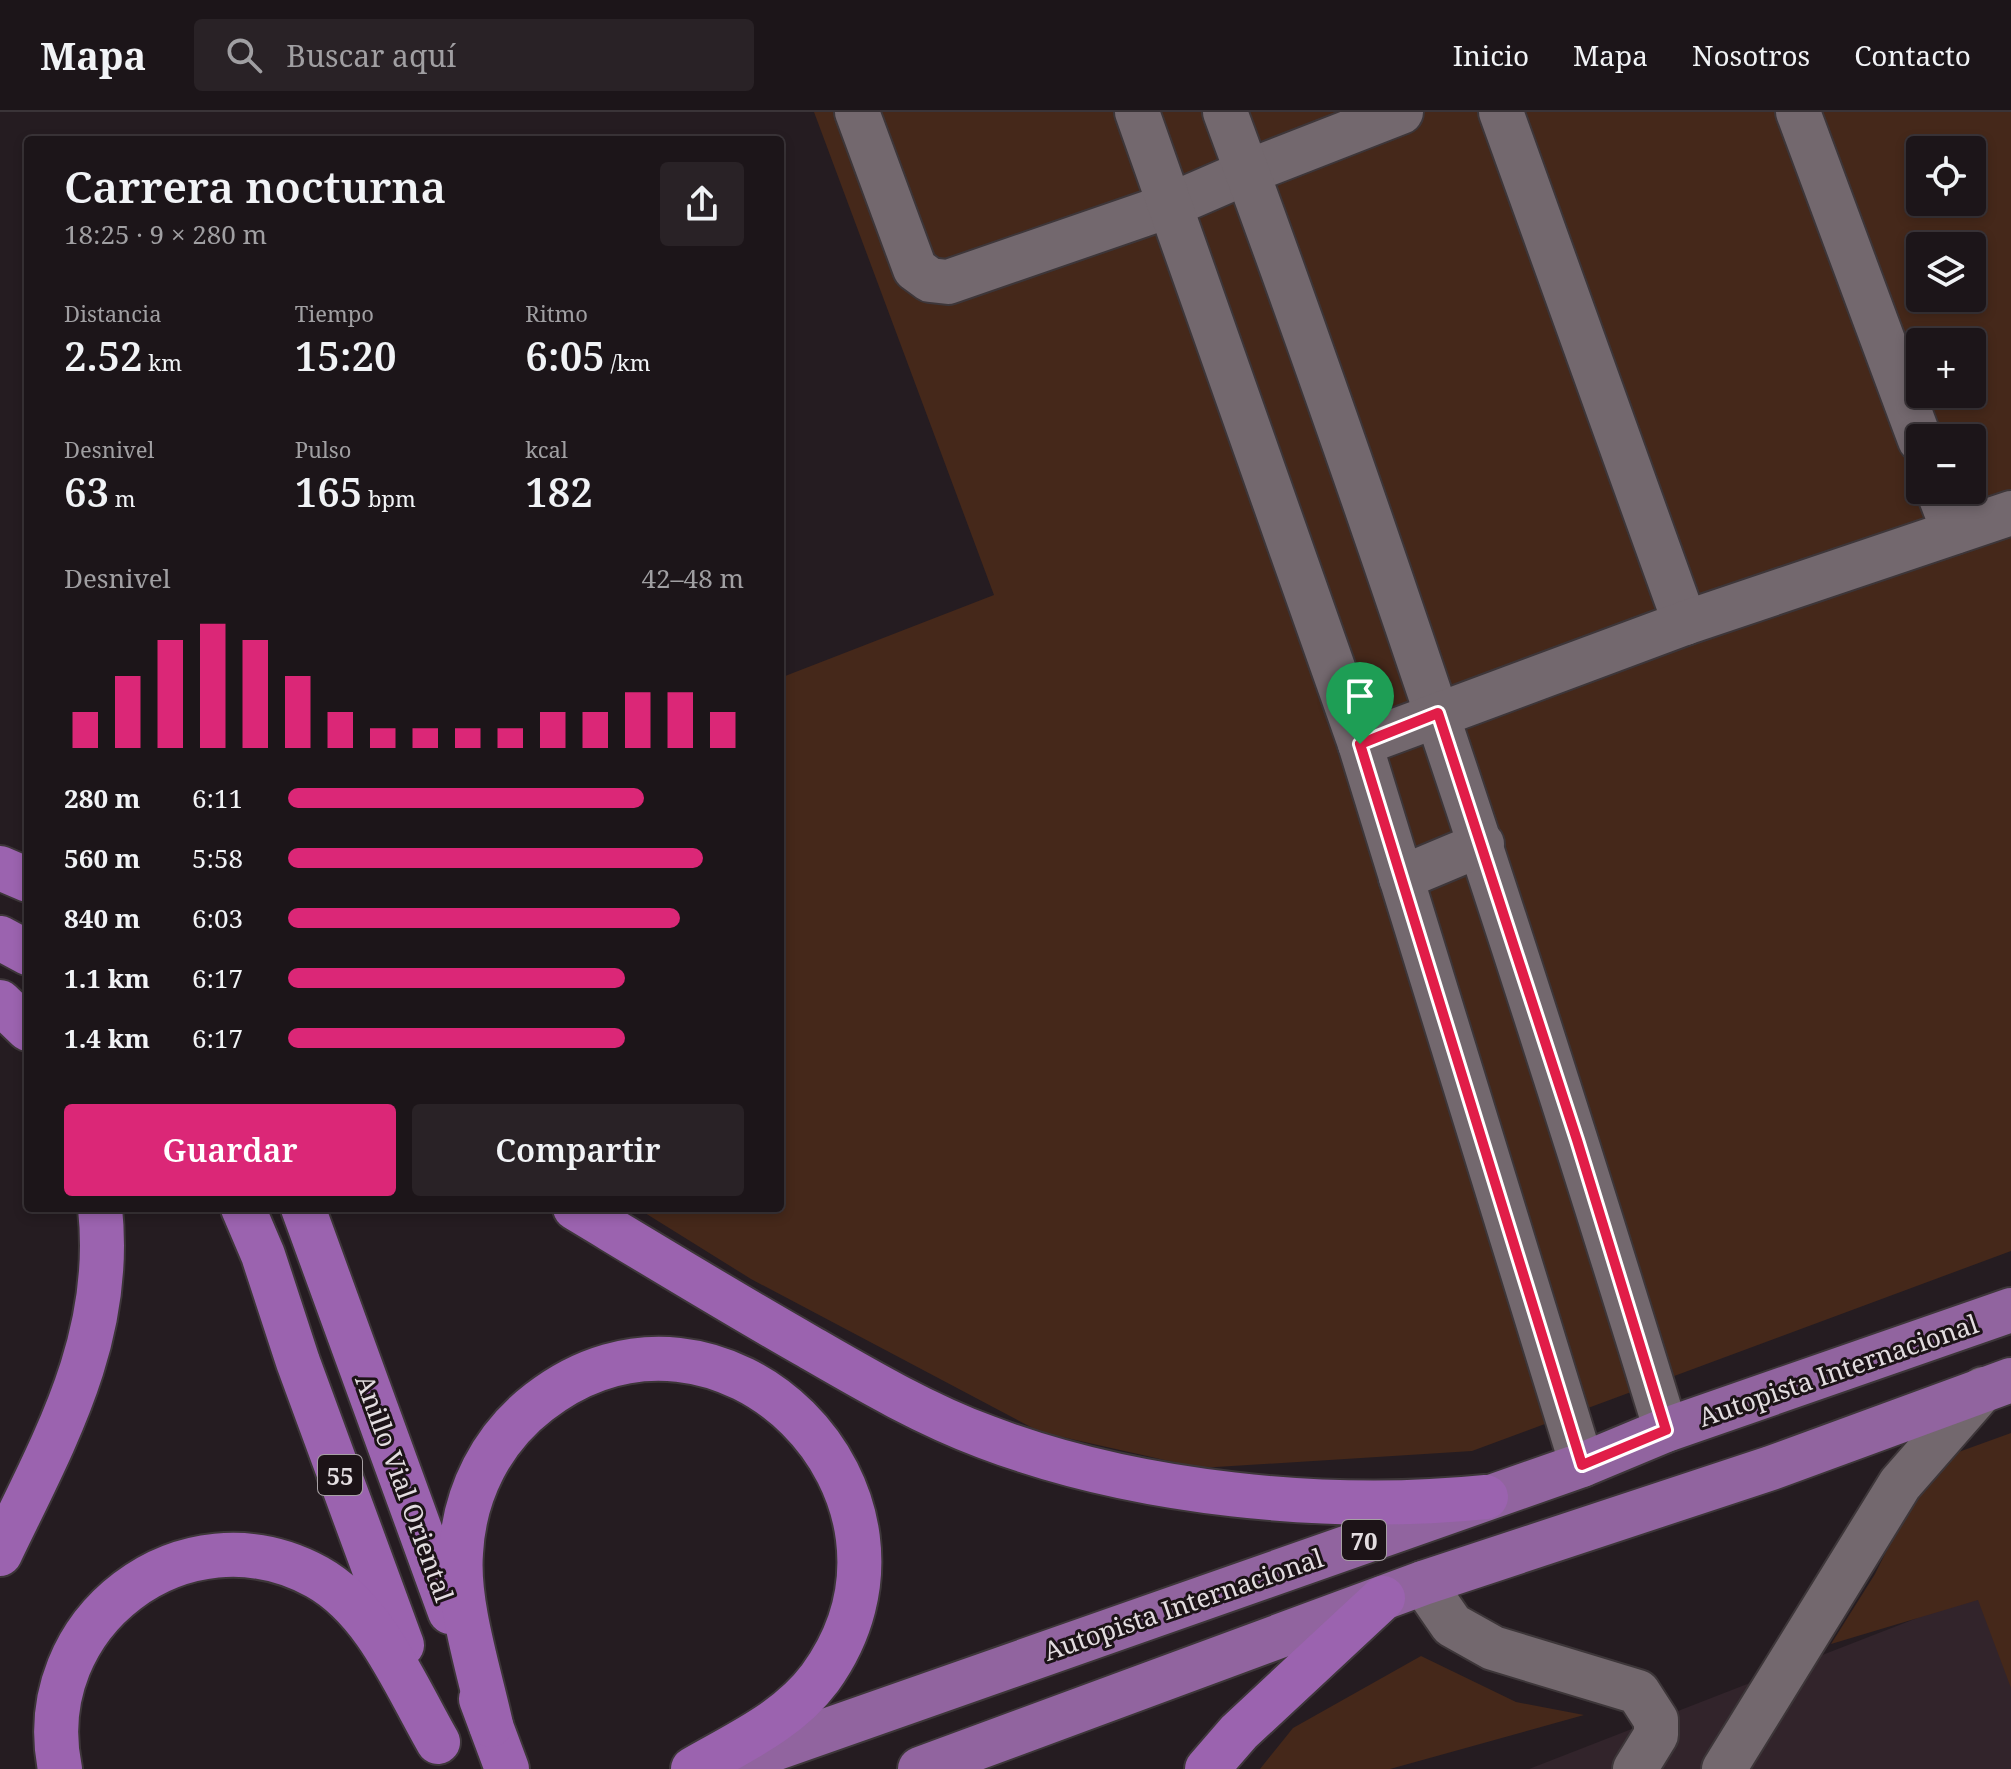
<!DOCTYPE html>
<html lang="es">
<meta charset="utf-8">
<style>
body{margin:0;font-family:"Noto Serif",serif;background:#292226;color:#f1f3f6;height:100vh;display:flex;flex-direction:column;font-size:30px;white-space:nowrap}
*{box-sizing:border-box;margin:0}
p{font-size:26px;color:#a09fa2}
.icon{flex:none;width:44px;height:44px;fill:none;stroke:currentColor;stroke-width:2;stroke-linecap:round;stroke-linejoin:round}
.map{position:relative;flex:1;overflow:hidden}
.sheet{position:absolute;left:24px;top:24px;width:760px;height:1076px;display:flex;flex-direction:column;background:#1c1519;border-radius:8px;box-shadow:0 4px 12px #0003,0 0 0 2px #3a3438}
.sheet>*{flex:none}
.buttons{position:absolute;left:1906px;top:24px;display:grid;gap:16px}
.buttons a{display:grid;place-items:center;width:80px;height:80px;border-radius:8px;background:#1c1519;box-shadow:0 4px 12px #0003,0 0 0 2px #3a3438;font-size:40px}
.pin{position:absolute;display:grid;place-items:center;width:68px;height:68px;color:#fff;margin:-82px -34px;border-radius:50% 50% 50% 0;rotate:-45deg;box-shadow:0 0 8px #0007}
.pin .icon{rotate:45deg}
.round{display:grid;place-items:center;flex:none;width:84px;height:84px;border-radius:8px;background:#292226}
.summary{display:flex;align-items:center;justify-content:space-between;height:136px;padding:0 40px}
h1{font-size:44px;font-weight:600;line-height:60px}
.figures{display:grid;grid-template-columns:repeat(3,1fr);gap:12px;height:136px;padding:8px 40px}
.figures div{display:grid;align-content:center}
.figures b{font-size:40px;font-weight:600}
.figures small{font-size:22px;font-weight:400}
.figures p{font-size:22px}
.chart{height:224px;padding:16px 40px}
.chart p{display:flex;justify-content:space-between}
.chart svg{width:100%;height:144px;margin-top:8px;stroke:#db2777;stroke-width:6}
.cta{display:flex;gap:16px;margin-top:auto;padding:16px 40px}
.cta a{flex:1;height:92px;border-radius:8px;background:#db2777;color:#fff;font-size:32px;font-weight:600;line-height:92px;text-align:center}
.cta a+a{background:#292226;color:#f1f3f6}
ul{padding:0 40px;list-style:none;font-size:26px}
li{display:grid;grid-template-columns:128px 96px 1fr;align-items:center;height:60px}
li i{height:20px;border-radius:10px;background:#db2777}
header{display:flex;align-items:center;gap:48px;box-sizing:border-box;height:112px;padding:0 40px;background:#1c1519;border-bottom:2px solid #3a3438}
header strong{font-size:38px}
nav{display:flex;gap:44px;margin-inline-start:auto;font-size:28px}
.search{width:560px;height:72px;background:#292226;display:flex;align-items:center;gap:20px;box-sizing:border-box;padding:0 28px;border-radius:8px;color:#a09fa2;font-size:30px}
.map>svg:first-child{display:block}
.built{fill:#32242b}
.green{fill:#45281a;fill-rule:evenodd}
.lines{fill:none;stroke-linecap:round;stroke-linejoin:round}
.minor-casing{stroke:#3d3639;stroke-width:48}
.primary-casing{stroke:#3d3639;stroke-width:48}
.trunk-casing{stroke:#3d3639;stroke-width:48}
.minor{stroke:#73686e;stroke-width:44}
.primary{stroke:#91649f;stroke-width:44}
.trunk{stroke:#9b63af;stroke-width:44}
.route-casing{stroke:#fff;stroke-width:16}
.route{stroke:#e11d48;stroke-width:10}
.labels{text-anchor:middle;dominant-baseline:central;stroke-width:6;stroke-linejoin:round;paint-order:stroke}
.shield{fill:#1c1317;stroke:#a7a0a4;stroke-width:2}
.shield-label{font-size:24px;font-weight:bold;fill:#e3dde0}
.street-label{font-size:26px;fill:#e3dde0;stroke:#1c1317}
</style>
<header>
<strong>Mapa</strong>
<div class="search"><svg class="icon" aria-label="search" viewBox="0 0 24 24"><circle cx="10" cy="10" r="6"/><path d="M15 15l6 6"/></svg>Buscar aquí</div>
<nav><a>Inicio</a><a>Mapa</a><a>Nosotros</a><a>Contacto</a></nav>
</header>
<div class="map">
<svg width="2011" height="1657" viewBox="0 0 2011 1657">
<rect width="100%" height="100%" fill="#251c21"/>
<path class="built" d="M2002 1473 2011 1498V1657H1529Z"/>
<g class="green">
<path d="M814 0H2011V1139L1472 1339 1200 1356 1040 1320 751 1167 637 1096H780V566L994 483ZM1920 38H1972V90H1920ZM1920 134H1972V186H1920ZM1920 230H1972V282H1920ZM1920 326H1972V378H1920Z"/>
<path d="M2011 1321V1576L1978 1488 1831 1532 1875 1462 1931 1350Z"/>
<path d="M1421 1544 1516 1590 1584 1603 1390 1657H1260L1293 1616Z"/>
</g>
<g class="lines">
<defs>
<g id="minor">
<path d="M857 0 915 157 930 168 948 170 1171 93 1247 60 1401 0"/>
<path d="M1137 0 1360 632 1582 1353"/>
<path d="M1225 0C1386 435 1530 875 1666 1318"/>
<path d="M1501 0 1685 511"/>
<path d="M1798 0 1920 328"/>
<path d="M1938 378 1954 420"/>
<path d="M1360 632 1685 511 2011 401"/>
<path d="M1401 766 1482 732"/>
<path d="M1423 1471 1452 1513 1493 1536 1638 1580 1656 1608V1623L1635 1657"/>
<path d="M1724 1657 1900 1372 1983 1277"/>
</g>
<g id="primary">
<path d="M717 1657 1582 1353 1666 1318 2011 1198"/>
<path d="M920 1657 1423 1471 1771 1356 2011 1268"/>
</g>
<g id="trunk">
<path d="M0 756 28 768"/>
<path d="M0 826 28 841"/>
<path d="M0 890 28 917"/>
<path d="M243 1096 263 1143 298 1250 402 1533"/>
<path d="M303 1096 450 1500"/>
<path d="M575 1096C653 1143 730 1190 809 1235 866 1268 924 1302 986 1325 1136 1382 1328 1401 1486 1385"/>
<path d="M0 1442C54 1329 114 1226 100 1096"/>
<path d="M481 1587 507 1657"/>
<path d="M491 1613C480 1562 457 1492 461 1441 464 1381 492 1326 539 1290 721 1149 953 1382 820 1566 788 1609 738 1631 693 1657"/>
<path d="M60 1657C30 1511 184 1392 317 1465 376 1498 405 1573 438 1630"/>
<path d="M1207 1657 1239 1620 1383 1486"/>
</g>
</defs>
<use href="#minor" class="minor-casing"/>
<use href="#primary" class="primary-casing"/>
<use href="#trunk" class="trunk-casing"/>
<use href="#minor" class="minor"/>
<use href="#primary" class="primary"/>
<use href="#trunk" class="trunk"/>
</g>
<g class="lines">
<defs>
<path id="route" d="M1438 601 1577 1028 1666 1318 1582 1353 1360 632Z"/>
</defs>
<use href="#route" class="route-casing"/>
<use href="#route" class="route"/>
</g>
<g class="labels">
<g class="shield">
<rect x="318" y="1343" width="44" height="40" rx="6"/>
<rect x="1342" y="1408" width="44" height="40" rx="6"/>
</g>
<g class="shield-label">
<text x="340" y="1363">55</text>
<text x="1364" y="1428">70</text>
</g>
<g class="street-label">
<text transform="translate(1838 1258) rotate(-19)">Autopista Internacional</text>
<text transform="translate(405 1376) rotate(70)">Anillo Vial Oriental</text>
<text transform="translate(1183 1492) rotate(-19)">Autopista Internacional</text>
</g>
</g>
</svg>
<div class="buttons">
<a><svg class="icon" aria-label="locate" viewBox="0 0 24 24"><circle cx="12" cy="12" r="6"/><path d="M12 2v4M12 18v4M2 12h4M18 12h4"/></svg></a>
<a><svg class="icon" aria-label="layers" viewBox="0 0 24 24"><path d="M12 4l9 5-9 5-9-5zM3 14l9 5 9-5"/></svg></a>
<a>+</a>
<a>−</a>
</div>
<div class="pin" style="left:1360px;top:632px;background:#1e9e55"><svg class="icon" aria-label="arrive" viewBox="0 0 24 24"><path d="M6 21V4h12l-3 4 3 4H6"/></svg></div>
<section class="sheet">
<div class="summary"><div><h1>Carrera nocturna</h1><p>18:25 · 9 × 280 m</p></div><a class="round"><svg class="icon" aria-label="share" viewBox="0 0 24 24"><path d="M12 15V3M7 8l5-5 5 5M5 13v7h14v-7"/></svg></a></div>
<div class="figures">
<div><p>Distancia</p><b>2.52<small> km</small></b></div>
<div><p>Tiempo</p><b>15:20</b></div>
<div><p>Ritmo</p><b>6:05<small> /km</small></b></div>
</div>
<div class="figures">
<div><p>Desnivel</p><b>63<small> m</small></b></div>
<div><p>Pulso</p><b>165<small> bpm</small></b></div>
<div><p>kcal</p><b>182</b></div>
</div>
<div class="chart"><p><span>Desnivel</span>42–48 m</p>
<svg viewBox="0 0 160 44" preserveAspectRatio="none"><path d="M5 44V33M15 44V22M25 44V11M35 44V6M45 44V11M55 44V22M65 44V33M75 44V38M85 44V38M95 44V38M105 44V38M115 44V33M125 44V33M135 44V27M145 44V27M155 44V33"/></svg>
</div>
<ul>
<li><b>280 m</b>6:11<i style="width:78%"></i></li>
<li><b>560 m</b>5:58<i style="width:91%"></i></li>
<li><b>840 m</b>6:03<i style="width:86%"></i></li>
<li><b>1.1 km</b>6:17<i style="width:74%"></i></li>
<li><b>1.4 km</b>6:17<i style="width:74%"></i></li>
</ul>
<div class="cta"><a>Guardar</a><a>Compartir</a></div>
</section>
</div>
